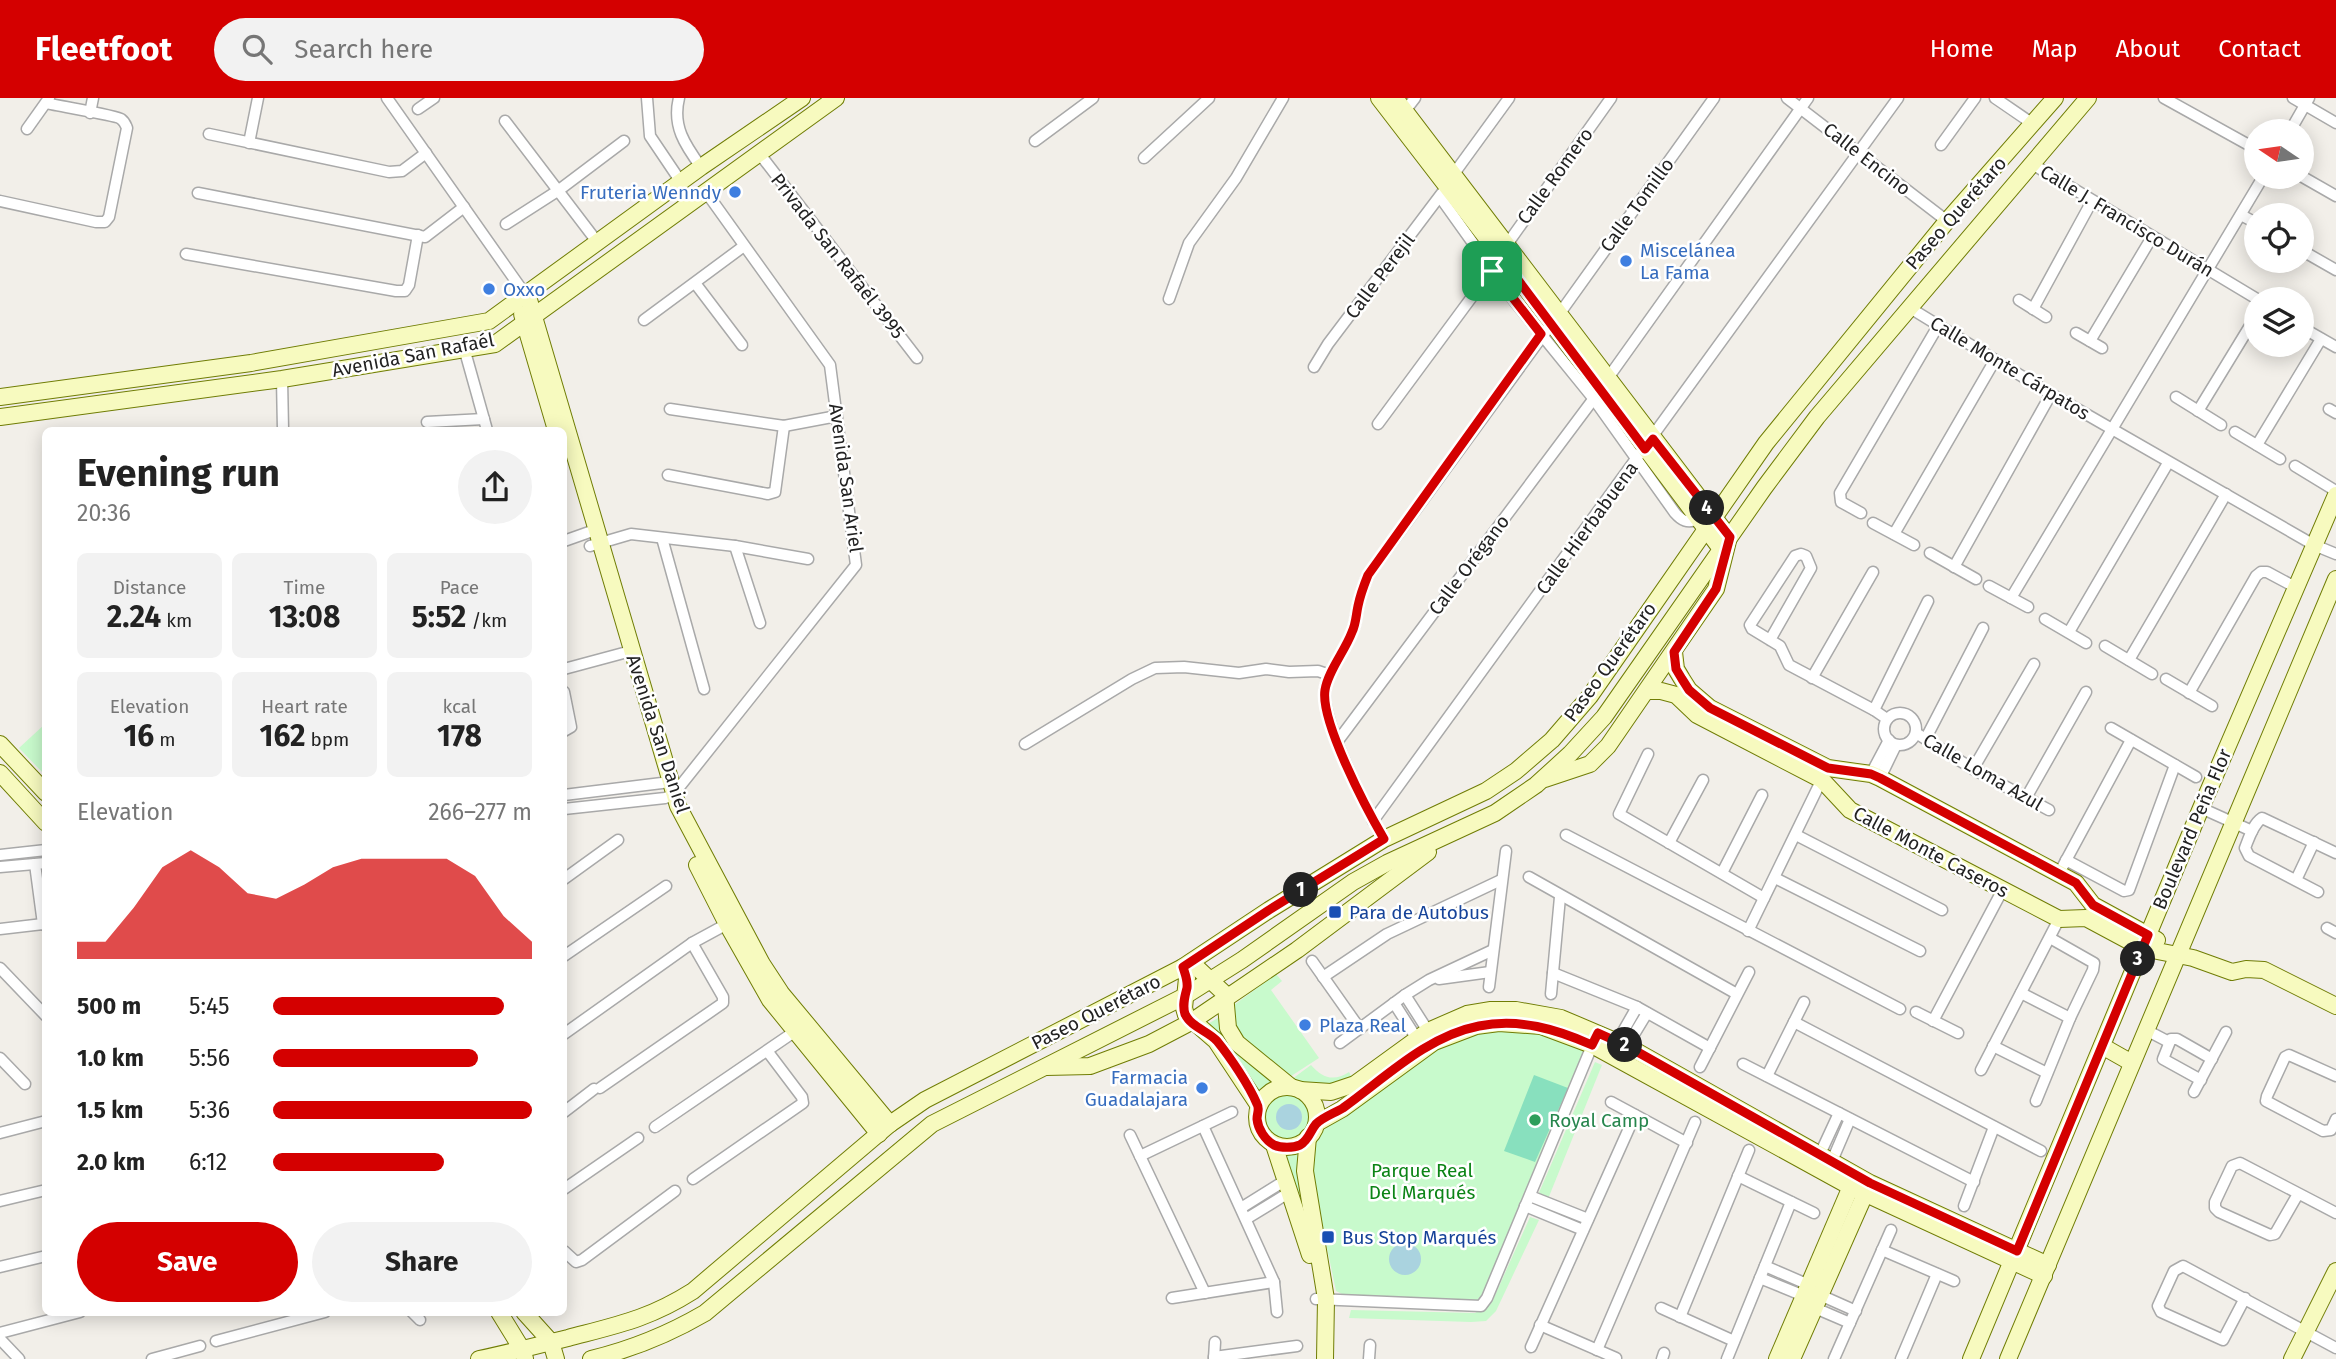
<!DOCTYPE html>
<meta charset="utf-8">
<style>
body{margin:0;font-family:"Fira Sans",sans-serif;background:#f2f2f2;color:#222;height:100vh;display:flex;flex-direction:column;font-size:26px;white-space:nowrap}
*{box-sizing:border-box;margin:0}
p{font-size:23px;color:#767676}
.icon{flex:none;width:38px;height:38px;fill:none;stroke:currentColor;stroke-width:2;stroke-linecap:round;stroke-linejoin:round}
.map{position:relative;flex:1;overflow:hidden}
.side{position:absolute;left:42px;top:329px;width:525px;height:889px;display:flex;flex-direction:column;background:#fff;border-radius:10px;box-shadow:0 4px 18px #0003}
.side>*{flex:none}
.needle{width:46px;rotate:283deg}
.controls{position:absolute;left:2244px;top:21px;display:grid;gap:14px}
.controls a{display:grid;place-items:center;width:70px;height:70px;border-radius:50%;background:#fff;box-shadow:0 4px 18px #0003;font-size:35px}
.pin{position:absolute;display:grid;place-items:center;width:60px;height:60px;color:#fff;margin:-30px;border-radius:14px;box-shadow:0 4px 10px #0006}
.km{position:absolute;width:35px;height:35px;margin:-18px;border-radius:50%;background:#222;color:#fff;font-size:19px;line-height:35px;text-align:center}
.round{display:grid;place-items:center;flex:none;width:74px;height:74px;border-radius:37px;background:#f2f2f2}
.headline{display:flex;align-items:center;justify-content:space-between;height:119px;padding:0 35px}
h1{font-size:38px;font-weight:700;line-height:52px}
.stats{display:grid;grid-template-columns:repeat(3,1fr);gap:10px;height:119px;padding:7px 35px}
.stats div{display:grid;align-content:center;border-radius:10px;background:#f2f2f2;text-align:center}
.stats b{font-size:30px;font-weight:700}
.stats small{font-size:19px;font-weight:400}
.stats p{font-size:19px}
.chart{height:196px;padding:14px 35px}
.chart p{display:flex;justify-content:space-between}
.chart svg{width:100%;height:126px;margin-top:7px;fill:#d40000;opacity:.7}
.button{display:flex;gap:14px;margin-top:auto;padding:14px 35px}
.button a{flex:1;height:80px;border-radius:42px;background:#d40000;color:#fff;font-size:28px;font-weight:700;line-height:80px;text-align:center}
.button a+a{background:#f2f2f2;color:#222}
ul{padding:0 35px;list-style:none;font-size:23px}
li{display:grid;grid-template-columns:112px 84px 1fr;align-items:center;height:52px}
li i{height:18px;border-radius:9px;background:#d40000}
header{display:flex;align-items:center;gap:42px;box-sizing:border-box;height:98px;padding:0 35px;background:#d40000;color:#fff}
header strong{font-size:33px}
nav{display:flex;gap:38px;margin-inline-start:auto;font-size:24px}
.search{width:490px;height:63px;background:#f2f2f2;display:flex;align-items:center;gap:18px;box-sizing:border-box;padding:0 24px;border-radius:38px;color:#767676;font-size:26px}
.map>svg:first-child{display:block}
.park{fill:#c8facc}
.pitch{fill:#88e0be}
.water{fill:#aad3df}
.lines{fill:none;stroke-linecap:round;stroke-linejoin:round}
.street-casing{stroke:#a9a9a9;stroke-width:13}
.secondary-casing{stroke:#707d05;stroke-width:18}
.street{stroke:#fff;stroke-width:10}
.secondary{stroke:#f7fabf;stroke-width:16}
.route-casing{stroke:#fff;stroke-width:14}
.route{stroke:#d40000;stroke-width:9}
.shop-dot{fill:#3f7fe0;stroke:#fff;stroke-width:2.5}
.transit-dot{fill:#1a4fb4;stroke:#fff;stroke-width:2.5}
.leisure-dot{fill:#2e9e5b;stroke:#fff;stroke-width:2.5}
.labels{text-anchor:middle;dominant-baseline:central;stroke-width:5;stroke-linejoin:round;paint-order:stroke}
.street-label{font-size:19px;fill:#222;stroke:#fff}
.shop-label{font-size:19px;fill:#366cbe;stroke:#fff;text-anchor:start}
.transit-label{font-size:19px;fill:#164399;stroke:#fff;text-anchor:start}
.leisure-label{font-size:19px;fill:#27864d;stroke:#fff;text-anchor:start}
.park-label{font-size:19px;fill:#0c8416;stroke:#fff}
</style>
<header>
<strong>Fleetfoot</strong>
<div class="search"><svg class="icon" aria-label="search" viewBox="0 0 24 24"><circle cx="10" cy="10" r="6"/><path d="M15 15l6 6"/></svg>Search here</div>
<nav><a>Home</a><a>Map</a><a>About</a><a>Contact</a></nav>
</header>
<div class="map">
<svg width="2336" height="1261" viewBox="0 0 2336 1261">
<rect width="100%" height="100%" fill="#f2efe9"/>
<g class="park">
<path d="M45 626V677L19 650Z"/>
<path d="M1276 876 1282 883 1271 892 1319 960 1285 982 1237 945 1234 907Z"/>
<path d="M1223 917 1282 986 1267 991 1258 1004 1206 927Z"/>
<path d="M1477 929H1542L1592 948 1480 1208 1342 1196 1336 1193 1311 1073 1318 1035 1342 1012 1435 945Z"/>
<path d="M1595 964 1602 967 1548 1101 1538 1097Z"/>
<path d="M1311 967C1322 980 1334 984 1349 974L1355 985 1343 990 1288 984Z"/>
<circle cx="1288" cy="1019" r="26"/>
<path d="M1302 1052 1324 1197 1317 1198 1312 1147 1280 1054 1287 1055Z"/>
<path d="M1530 1119 1539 1122 1496 1213 1486 1223 1471 1224 1349 1220 1351 1212 1475 1215 1492 1204Z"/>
</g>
<path class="pitch" d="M1534 977 1568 990 1535 1064 1504 1053Z"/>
<g class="water">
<circle cx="1289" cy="1019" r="13"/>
<circle cx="1405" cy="1161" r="16"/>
</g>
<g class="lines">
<defs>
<g id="street">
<path d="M387 0 520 189 527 195"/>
<path d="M647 0 650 38 681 84"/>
<path d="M679 0C672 28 685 47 701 69"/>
<path d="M1787 0 1947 123"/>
<path d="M1995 0 2033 26"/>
<path d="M2164 0 2256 51"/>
<path d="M2293 0 2336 25"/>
<path d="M418 11 434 0"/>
<path d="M1405 13 1415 0"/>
<path d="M90 15 93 0"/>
<path d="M505 23 598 145"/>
<path d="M27 31 49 0"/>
<path d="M2290 33 2309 0"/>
<path d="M209 36 389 74 402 73 426 55"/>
<path d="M1035 43 1093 0"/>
<path d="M249 45 258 0"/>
<path d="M1941 47 1975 0"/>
<path d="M759 55 917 260"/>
<path d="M1144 60 1209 0"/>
<path d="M2034 67 2257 201"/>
<path d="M1453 77 1509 0"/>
<path d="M2301 78 2336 98"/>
<path d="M198 95 425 139 464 109"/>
<path d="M1440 99 1515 204 1593 300 1675 415C1682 423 1687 425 1697 422"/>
<path d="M0 103 96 124H105L109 119 127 30C125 25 125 24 121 21 116 17 57 8 46 5"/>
<path d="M2241 117 2256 125"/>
<path d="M506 126 559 92 624 43"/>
<path d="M1503 152 1611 0"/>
<path d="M2301 152 2336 172"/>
<path d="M186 156 396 193H405L409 187 418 137"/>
<path d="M695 185 742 247"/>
<path d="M1169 201 1189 145 1236 80 1283 0"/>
<path d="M2019 202 2046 219"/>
<path d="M1910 210 2051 296 2314 447 2336 456"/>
<path d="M2033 211 2092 103"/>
<path d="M1560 215 1714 0"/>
<path d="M644 222 744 148"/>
<path d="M2301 229 2336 249"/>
<path d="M2076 235 2102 250"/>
<path d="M2090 243 2152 139"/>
<path d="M464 250 487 332"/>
<path d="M1314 269 1328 246 1442 95"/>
<path d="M1608 280 1808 0"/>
<path d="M282 281 283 332"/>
<path d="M2176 299 2221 327"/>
<path d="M670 311 784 328 837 318"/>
<path d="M2329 311 2336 315"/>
<path d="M2198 313 2256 218"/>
<path d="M427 324 484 321"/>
<path d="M1378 326 1494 169"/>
<path d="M2235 334 2280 361"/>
<path d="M2257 347 2321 241"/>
<path d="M2295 368 2336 393"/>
<path d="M668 377 768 396 775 394 784 328"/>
<path d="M1861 415 1841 404 1840 395 1938 228"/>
<path d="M1873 425 1914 447"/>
<path d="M1894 436 1995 262"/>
<path d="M662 440 704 591"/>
<path d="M564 443 595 432"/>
<path d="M590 448 631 436 735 448 808 461"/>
<path d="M735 448 760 525"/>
<path d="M1930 455 1976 481"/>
<path d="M1954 469 2051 296"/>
<path d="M1989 488 2028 509"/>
<path d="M2011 500C2094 359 2180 220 2263 79"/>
<path d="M2045 521 2086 545"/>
<path d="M2069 534 2168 365"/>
<path d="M1770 542 1811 470 1806 458 1801 456 1795 458 1750 527 1752 531 1780 548 1789 567 1874 612 1887 621"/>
<path d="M2105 548 2152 576"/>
<path d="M2129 562 2226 396"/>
<path d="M564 571 631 553"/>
<path d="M1812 580 1873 474"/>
<path d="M2166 581 2212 608"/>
<path d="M564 594 571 629 564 633"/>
<path d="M2189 595 2256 478 2261 474H2267L2295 489"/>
<path d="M1874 612 1928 503"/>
<circle cx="1900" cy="631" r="16"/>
<path d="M2111 630 2196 679"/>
<path d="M1916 635 1973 671 2049 712"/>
<path d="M1926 640 1983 530"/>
<path d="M1337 644 1601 291"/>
<path d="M1025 646 1132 581 1155 570 1184 569 1239 575 1266 571 1289 574 1318 573 1330 577"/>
<path d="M1648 656 1619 716 1764 800"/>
<path d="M1973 671 2034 566"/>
<path d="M1871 676 1889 642"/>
<path d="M1880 680 1896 647"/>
<path d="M564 697 670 684 675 686"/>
<path d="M2026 700 2086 594"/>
<path d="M2201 710 2252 733"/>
<path d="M564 711 665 700 673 697 856 467 830 267 706 94"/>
<path d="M1373 723 1898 0"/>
<path d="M1566 737 1900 911"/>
<path d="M1796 737 1942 812"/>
<path d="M1384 741C1367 712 1321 623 1325 592 1328 573 1345 553 1352 534 1356 526 1356 517 1358 508 1360 498 1364 487 1368 477L1552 225"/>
<path d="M1669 745 1703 682"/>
<path d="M0 757 46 752"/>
<path d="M2066 762 2124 793 2129 792 2175 667"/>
<path d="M35 766 43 826 46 828"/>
<path d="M2063 768 2131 642"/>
<path d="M0 769 46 765"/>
<path d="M1722 775 1762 697"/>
<path d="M1529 779 1737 896"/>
<path d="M1775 780 1920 853"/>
<path d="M564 781 618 742"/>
<path d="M2296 782 2314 744"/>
<path d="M2318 794 2249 758 2245 750C2249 740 2253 726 2262 720L2336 755"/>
<path d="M2327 830 2336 835"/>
<path d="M0 831 43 826"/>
<path d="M1748 833 1823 679"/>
<path d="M564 858 666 788"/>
<path d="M1312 863 1360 931"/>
<path d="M0 870 46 918"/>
<path d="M1553 875 1637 909 1710 950"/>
<path d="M1323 879 1387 836 1501 782"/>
<path d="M1439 881 1490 874"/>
<path d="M1489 889 1506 753"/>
<path d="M2021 895 2070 920"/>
<path d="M1551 896 1560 799"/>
<path d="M1405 897 1428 933"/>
<path d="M1394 905 1417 941"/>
<path d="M1916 914 1958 935"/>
<path d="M1933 923 2002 793"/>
<path d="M1794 924 2041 1053"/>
<path d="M2146 932 2169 944"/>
<path d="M564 936 692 845 727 826"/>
<path d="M1617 944 1637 909"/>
<path d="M1340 945 1405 897 1429 882 1493 852"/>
<path d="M1627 948 1647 915"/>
<path d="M1993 948 2047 975"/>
<path d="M0 960 25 986"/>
<path d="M1743 966 1974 1084"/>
<path d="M1700 969 1749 874"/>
<path d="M1981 972 2059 821"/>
<path d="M1767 978 1804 904"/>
<path d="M2336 978 2289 957 2285 959 2267 998 2266 1003 2323 1033 2331 1032 2336 1021"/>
<path d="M2201 982 2163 961 2171 941H2177L2212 961"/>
<path d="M600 990 723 905V899L692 845"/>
<path d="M2194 994 2226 934"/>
<path d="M2036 1003 2070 920 2093 872 2094 865 2050 840"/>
<path d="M1611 1004 1687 1045"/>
<path d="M564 1014 594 991"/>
<path d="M1203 1028 1274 1184 1277 1214"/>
<path d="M655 1029 797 932"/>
<path d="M0 1035 46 1023"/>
<path d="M1130 1037 1205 1195"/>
<path d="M1820 1056 1839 1015"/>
<path d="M1140 1058 1232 1014"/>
<path d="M1832 1063 1850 1021"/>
<path d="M1738 1078 1814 1115"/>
<path d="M693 1081 803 1005 802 999 768 954"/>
<path d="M564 1091 638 1040"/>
<path d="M2298 1096 2275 1136 2270 1137 2219 1114 2215 1110V1104L2232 1068 2240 1065 2336 1115"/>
<path d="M1530 1098 1588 1121"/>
<path d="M0 1103 46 1092"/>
<path d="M1525 1108 1583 1132"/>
<path d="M1964 1108 1994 1029"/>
<path d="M1241 1110 1286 1082"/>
<path d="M1246 1121 1290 1094"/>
<path d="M1882 1152 1954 1183"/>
<path d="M564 1153 576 1164 582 1162 675 1093"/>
<path d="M1765 1168 1809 1187"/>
<path d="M0 1169 46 1158"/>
<path d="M1760 1180 1804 1198"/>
<path d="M1820 1197 1856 1213"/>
<path d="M1172 1200 1274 1184"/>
<path d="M2245 1200 2223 1242 2161 1214 2158 1208 2174 1173 2183 1168 2336 1250"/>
<path d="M1316 1201 1481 1208 1487 1200 1594 943"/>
<path d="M1661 1210 1734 1243"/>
<path d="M1815 1210 1850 1225"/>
<path d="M412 1214 420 1222"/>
<path d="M1680 1219 1749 1052"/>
<path d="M1540 1227 1616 1260"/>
<path d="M0 1235 80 1214"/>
<path d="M0 1241 19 1261"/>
<path d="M216 1243 325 1214"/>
<path d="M1531 1249 1635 1017"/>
<path d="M1597 1252 1695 1024"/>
<path d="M1214 1259 1297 1248"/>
<path d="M152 1261 200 1248"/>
<path d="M1214 1261 1215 1244"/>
<path d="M1369 1261 1370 1247"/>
<path d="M1662 1261 1664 1255"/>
<path d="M1727 1261 1791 1104"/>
<path d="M1834 1261 1891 1132"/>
<path d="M1901 1261 1937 1176"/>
</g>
<g id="secondary">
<path d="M1379 0 1552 225 1721 451"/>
<path d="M1395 0 1729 439 1716 491 1608 648 1590 666 1545 681"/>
<path d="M527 195 678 708 762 866 781 895 890 1026"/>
<path d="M522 216 556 332"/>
<path d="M0 299 251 265 489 223 701 69 802 0"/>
<path d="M0 319 282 281 495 246 836 0"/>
<path d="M1674 554 1676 571 1682 581 1689 592 1710 610 1828 670 1871 676 1880 680 2076 785 2093 807 2157 842"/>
<path d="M1648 593H1661L1676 597 1697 617 1822 682 1850 712 2059 821 2086 820 2142 850 2193 860 2232 874 2246 871 2264 872 2336 908"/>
<path d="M0 646 46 695"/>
<path d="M0 675 46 725"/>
<path d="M697 767 727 826 770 902 879 1036"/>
<path d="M1191 864 1225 896 1228 930 1237 945 1291 989"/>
<path d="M1183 869 1187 880 1184 910 1186 917 1216 943 1259 1008"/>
<path d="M2102 948 2132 965"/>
<path d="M1046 969 1090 968 1149 946 1191 924 1297 852 1428 754"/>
<circle cx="1287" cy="1019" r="30"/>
<path d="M1300 992 1331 994 1355 986 1428 933 1467 916 1491 912H1516L1561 920 1627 948 1870 1085 2048 1167"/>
<path d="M1317 1025 1342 1011 1434 944 1476 928 1499 925 1541 928 1592 947 1851 1089 2044 1178"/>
<path d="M1308 1039 1305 1073 1326 1201 1325 1261"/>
<path d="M1274 1047 1310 1157"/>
<path d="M499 1214 523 1253 525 1261"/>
<path d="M524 1214 551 1244 556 1261"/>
<path d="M479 1261C509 1255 538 1247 568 1240 617 1227 649 1221 693 1193L890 1026 925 1002 1183 869 1269 812 1384 741 1486 693 1516 673 1552 642 1590 598 1766 345 1947 123 2055 0"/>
<path d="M591 1261C633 1251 669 1236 705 1215L932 1026 1185 898 1242 862 1353 784 1387 765 1495 715 1536 687 1570 656 1604 619 1764 390 1817 319 2088 0"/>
<path d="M1777 1261 1855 1079"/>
<path d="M1792 1261 1869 1087"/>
<path d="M1971 1261 2201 710 2336 397"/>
<path d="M2008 1261 2336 481"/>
<path d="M2292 1261 2336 1173"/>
</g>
</defs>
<use href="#street" class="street-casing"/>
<use href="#secondary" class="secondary-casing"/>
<use href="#street" class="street"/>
<use href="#secondary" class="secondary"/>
</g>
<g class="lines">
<defs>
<path id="route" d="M1500 158 1645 351 1653 341 1730 439 1716 491 1674 554 1676 571 1682 581 1689 592 1710 610 1828 670 1871 676 1880 680 2076 785 2093 807 2148 837 2017 1153 1870 1085 1627 948 1598 935 1592 947C1556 931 1519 920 1479 928 1427 938 1385 980 1343 1010 1335 1015 1323 1019 1316 1026 1310 1033 1309 1042 1300 1047 1293 1050 1281 1050 1274 1047 1265 1042 1258 1031 1257 1021 1257 1015 1260 1011 1257 1006 1249 987 1230 959 1217 943 1208 933 1191 929 1185 916 1182 907 1185 898 1187 890 1188 882 1185 876 1183 869L1269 812 1384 741C1367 712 1320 623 1325 592 1328 573 1345 553 1352 534 1356 526 1356 517 1358 508 1360 498 1364 487 1368 477L1541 236 1492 173Z"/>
</defs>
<use href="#route" class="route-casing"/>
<use href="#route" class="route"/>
</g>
<g class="shop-dot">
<circle cx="735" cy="94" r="7"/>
<circle cx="1626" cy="163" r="7"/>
<circle cx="489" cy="191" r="7"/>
<circle cx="1305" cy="927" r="7"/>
<circle cx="1202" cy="990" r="7"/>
</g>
<g class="transit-dot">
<rect x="1328" y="807" width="14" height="14" rx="3.5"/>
<rect x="1321" y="1132" width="14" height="14" rx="3.5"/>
</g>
<circle class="leisure-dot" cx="1535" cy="1022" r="7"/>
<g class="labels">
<g class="street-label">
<text transform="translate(1867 61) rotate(38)">Calle Encino</text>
<text transform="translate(1555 78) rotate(-54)">Calle Romero</text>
<text transform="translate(1637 107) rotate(-54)">Calle Tomillo</text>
<text transform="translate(1956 115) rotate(-49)">Paseo Querétaro</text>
<text transform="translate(2127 123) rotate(31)">Calle J. Francisco Durán</text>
<text transform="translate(838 158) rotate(52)">Privada San Rafaél 3995</text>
<text transform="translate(1380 178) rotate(-53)">Calle Perejil</text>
<text transform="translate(413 257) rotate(-11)">Avenida San Rafaél</text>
<text transform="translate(2010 270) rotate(31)">Calle Monte Cárpatos</text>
<text transform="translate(846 380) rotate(82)">Avenida San Ariel</text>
<text transform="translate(1587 430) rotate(-54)">Calle Hierbabuena</text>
<text transform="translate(1469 467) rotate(-53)">Calle Orégano</text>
<text transform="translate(1610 564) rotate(-54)">Paseo Querétaro</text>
<text transform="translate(658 636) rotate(72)">Avenida San Daniel</text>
<text transform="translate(1983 674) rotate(30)">Calle Loma Azul</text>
<text transform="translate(2192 731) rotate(-67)">Boulevard Peña Flor</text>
<text transform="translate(1931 754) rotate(28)">Calle Monte Caseros</text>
<text transform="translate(1096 914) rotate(-27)">Paseo Querétaro</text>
</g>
<g class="shop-label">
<text x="721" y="94" text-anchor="end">Fruteria Wenndy</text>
<text x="1640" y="152">Miscelánea<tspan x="1640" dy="22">La Fama</tspan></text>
<text x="503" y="191">Oxxo</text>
<text x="1319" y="927">Plaza Real</text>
<text x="1188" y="979" text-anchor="end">Farmacia<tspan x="1188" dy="22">Guadalajara</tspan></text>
</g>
<g class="transit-label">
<text x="1349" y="814">Para de Autobus</text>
<text x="1342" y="1139">Bus Stop Marqués</text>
</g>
<g class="leisure-label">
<text x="1549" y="1022">Royal Camp</text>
</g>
<g class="park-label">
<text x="1422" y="1072">Parque Real<tspan x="1422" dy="22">Del Marqués</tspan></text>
</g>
</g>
</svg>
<div class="controls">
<a><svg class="needle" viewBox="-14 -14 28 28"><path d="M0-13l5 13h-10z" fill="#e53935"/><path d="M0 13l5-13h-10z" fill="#767676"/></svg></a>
<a><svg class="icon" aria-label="locate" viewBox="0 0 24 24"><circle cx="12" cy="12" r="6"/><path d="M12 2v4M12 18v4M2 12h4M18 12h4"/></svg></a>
<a><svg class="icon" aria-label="layers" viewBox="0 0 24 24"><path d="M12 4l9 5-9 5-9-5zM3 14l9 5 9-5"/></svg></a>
</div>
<div class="pin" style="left:1492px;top:173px;background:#1e9e55"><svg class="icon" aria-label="arrive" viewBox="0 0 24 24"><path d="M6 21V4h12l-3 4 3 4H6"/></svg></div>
<b class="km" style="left:1301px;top:792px">1</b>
<b class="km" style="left:1625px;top:947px">2</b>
<b class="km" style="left:2138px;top:861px">3</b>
<b class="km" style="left:1707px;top:410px">4</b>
<section class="side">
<div class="headline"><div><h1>Evening run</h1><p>20:36</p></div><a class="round"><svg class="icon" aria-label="share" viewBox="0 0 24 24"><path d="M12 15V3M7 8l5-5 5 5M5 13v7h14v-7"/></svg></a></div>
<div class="stats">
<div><p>Distance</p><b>2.24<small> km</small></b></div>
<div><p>Time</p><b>13:08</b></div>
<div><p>Pace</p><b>5:52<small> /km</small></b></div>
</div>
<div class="stats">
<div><p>Elevation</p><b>16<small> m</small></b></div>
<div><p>Heart rate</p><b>162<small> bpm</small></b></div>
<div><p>kcal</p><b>178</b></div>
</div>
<div class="chart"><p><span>Elevation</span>266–277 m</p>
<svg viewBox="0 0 160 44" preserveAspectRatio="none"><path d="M0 44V38L10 38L20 26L30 12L40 6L50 12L60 21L70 23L80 18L90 12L100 9L110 9L120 9L130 9L140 15L150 29L160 38V44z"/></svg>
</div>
<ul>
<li><b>500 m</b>5:45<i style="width:89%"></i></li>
<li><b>1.0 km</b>5:56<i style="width:79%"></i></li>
<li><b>1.5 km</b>5:36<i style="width:100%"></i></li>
<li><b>2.0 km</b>6:12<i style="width:66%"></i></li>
</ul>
<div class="button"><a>Save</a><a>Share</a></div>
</section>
</div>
